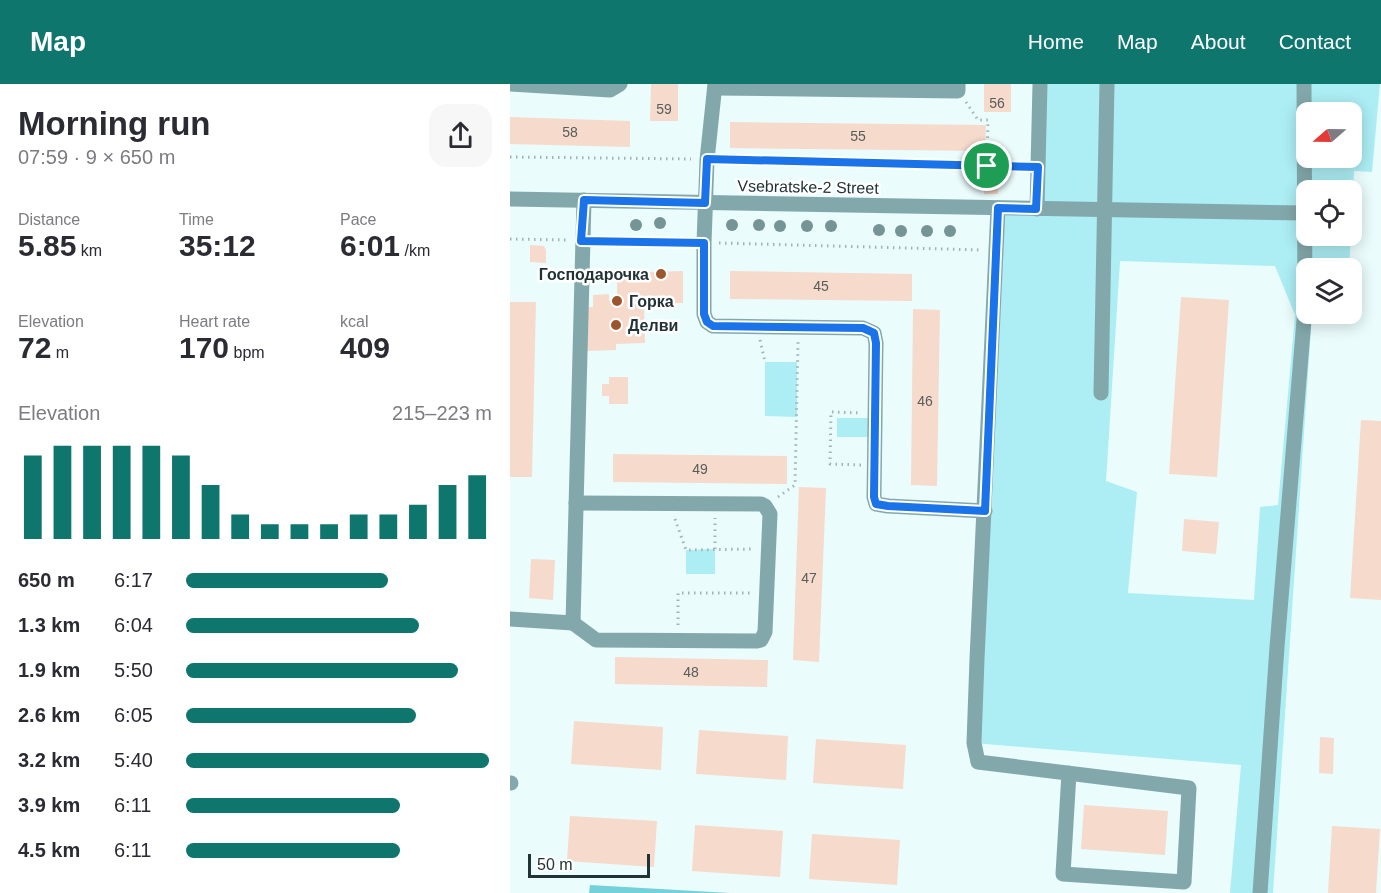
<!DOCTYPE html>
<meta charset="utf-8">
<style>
body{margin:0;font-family:Helvetica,sans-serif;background:#f7f7f7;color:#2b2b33;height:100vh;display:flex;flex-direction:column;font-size:22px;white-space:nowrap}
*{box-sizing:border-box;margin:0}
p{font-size:20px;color:#7c7c81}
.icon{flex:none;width:33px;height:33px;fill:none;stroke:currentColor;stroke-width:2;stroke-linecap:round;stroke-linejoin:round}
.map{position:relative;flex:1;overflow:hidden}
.side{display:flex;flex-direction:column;background:#fff;width:510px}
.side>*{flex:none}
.needle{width:39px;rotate:250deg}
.fabs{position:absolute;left:786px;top:18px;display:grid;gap:12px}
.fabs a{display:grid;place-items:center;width:66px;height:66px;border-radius:12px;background:#fff;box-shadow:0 3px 15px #0003;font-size:30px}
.scale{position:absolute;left:18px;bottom:15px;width:122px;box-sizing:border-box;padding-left:6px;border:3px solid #223335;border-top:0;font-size:16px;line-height:21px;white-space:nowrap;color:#223335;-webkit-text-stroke:4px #fff;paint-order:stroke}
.pin{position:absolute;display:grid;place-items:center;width:51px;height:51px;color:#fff;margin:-26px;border:3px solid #fff;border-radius:50%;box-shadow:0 2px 6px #0007}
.round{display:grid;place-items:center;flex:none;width:63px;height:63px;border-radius:18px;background:#f7f7f7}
.head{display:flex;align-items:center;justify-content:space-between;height:102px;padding:0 18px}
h1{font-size:33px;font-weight:600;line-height:45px}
.stats{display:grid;grid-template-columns:repeat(3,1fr);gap:9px;height:102px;padding:6px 18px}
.stats div{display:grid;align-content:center}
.stats b{font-size:30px;font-weight:600}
.stats small{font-size:16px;font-weight:400}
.stats p{font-size:16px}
.chart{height:168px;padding:12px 18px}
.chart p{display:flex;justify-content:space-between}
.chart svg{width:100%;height:108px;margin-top:6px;stroke:#0f766e;stroke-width:6}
ul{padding:0 18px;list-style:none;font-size:20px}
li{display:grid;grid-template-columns:96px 72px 1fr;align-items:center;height:45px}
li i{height:15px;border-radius:8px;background:#0f766e}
header{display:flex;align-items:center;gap:36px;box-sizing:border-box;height:84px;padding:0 30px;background:#0f766e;color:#fff}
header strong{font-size:28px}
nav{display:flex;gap:33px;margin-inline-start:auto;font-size:21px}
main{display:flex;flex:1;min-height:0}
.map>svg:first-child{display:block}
.green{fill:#aceef4;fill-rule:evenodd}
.forest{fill:#74d1d9}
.building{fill:#f6dacc}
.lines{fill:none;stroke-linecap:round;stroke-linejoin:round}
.path{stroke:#a2b3b4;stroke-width:3;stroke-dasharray:1.5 4.5;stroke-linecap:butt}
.minor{stroke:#83a8ab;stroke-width:15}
.tree{fill:#749496}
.route-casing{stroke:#fff;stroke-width:12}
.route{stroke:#1a73e8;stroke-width:8}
.poi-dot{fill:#9c552d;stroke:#fff;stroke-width:2}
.labels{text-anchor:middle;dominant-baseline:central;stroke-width:5;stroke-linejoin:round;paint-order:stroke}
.number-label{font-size:14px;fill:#575d5b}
.street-label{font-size:16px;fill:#223335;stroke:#fff}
.poi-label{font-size:16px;font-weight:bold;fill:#223335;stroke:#fff;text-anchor:start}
</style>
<header>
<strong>Map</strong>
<nav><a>Home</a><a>Map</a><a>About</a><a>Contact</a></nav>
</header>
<main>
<section class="side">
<div class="head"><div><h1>Morning run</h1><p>07:59 · 9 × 650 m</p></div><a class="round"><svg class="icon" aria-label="share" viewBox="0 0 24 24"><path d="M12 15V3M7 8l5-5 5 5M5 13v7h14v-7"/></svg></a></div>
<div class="stats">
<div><p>Distance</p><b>5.85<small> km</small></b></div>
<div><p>Time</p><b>35:12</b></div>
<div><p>Pace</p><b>6:01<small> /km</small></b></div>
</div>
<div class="stats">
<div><p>Elevation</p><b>72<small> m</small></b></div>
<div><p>Heart rate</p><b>170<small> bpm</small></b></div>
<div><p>kcal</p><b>409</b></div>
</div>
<div class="chart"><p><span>Elevation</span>215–223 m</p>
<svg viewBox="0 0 160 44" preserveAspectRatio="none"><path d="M5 44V10M15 44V6M25 44V6M35 44V6M45 44V6M55 44V10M65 44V22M75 44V34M85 44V38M95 44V38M105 44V38M115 44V34M125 44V34M135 44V30M145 44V22M155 44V18"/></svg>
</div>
<ul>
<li><b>650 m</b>6:17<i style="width:66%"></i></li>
<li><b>1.3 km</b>6:04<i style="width:76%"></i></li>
<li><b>1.9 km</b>5:50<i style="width:89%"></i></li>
<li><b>2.6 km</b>6:05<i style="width:75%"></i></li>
<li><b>3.2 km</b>5:40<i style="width:99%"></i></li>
<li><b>3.9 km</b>6:11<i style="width:70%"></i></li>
<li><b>4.5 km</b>6:11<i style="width:70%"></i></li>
</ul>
</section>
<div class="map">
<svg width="871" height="809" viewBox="0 0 871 809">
<rect width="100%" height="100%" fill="#ebfcfd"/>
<g class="green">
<path d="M530 0H870L862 88 844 87 842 141V106H796V152H841L839 184H796V230H802L763 809H720L731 681 464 659 488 124 526 125ZM796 28H842V74H796ZM610 177 765 182 785 231 768 421 750 423 744 516 618 509 627 408 596 397Z"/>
<path d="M255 278H287V333L255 332Z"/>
<path d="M327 334H359L358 353H327Z"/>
<path d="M205 465V490H176V466Z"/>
</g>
<path class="forest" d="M80 801 220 809H79Z"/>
<g class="building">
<path d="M141 0H168V37H140Z"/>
<rect x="474" y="0" width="27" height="28"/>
<path d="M0 33 120 37V63L0 60Z"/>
<path d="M220 38 476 41 475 67 220 64Z"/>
<rect x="474" y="103" width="14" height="7"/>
<path d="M20 161 34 162 36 166V179L20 178Z"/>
<path d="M173 187V219L134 220 135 259 106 260V266L77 267 76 223H83V211L99 210V217H107V189Z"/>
<path d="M220 187 402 190V217L220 215Z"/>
<path d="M671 213 719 216 707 393 659 390Z"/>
<path d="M0 218H26L22 393H0Z"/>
<path d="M403 225 430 226 427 402 401 401Z"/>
<path d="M99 293H118V320H99V312H92V300H99Z"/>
<path d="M851 336 871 337V516L840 514Z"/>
<path d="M103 370 277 372V400L103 398Z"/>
<path d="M289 403 316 404 309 578 283 576Z"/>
<path d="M674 435 709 438 706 470 672 467Z"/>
<path d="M21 475 45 476 43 516 19 514Z"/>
<path d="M105 573 258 576 257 603 105 600Z"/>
<path d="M64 637 153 643 151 686 61 680Z"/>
<path d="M189 646 278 652 276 696 186 690Z"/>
<path d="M810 653 824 654 823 690 809 689Z"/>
<path d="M306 655 396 661 393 705 303 699Z"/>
<path d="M574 721 658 727 655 771 571 765Z"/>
<path d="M60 732 147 737 144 783 57 777Z"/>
<path d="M185 741 273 747 270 793 182 787Z"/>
<path d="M822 742 870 745 866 809H818Z"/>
<path d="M302 750 390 756 387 801 299 795Z"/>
</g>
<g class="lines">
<g class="path">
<path d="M456 18 468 36H478L477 82"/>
<path d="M0 73 181 75"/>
<path d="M212 76 514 83"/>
<path d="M0 155 58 156"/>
<path d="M89 157 178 158"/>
<path d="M209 159 472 166"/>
<path d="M250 256 255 278"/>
<path d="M351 381 320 380 321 328 352 329"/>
<path d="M268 413 285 401 288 258"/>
<path d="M165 435 176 466 245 465"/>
<path d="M205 465V434"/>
<path d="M168 541V509H243"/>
</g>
<g class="minor">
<path d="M0 0 100 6 110 0"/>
<path d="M205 0 197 76 194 159V230L197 238 203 242 353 244 364 249 366 259 364 413 366 420 378 422 475 427"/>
<path d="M205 4 448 7V0"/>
<path d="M0 115 794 129"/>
<path d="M488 124 467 575 464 659 468 678 679 704 674 798 553 790 559 689"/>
<path d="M527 125 530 0"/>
<path d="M591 309 597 0"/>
<path d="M0 535 63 539 74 116"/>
<path d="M63 539 86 556 247 557 251 556 255 548 260 430 255 422 251 420 66 419"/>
<path d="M0 699H1"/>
<path d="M750 809 767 563 795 224 794 0"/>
</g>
</g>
<g class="tree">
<circle cx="150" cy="139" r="6"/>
<circle cx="126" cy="141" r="6"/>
<circle cx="222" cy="141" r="6"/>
<circle cx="249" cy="141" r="6"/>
<circle cx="270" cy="142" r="6"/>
<circle cx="297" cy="142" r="6"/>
<circle cx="321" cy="142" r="6"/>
<circle cx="369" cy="146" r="6"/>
<circle cx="391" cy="147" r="6"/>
<circle cx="417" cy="147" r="6"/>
<circle cx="440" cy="147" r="6"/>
</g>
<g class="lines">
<defs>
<path id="route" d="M197 75 528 83 526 125 488 124 475 427 378 422 366 420 364 413 366 259 364 249 353 244 203 242 197 238 194 230V159L71 157 74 116 195 119Z"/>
</defs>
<use href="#route" class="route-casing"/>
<use href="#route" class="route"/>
</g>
<g class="poi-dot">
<circle cx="151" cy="190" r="6"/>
<circle cx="107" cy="217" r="6"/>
<circle cx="106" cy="241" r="6"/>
</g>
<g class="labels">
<g class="number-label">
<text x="487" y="19">56</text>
<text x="154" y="25">59</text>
<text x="60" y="48">58</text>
<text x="348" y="52">55</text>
<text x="311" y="202">45</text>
<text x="415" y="317">46</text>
<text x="190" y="385">49</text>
<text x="299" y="494">47</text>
<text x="181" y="588">48</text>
</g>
<g class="street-label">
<text transform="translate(298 103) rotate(1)">Vsebratske-2 Street</text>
</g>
<g class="poi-label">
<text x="139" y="190" text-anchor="end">Господарочка</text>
<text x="119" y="217">Горка</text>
<text x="118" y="241">Делви</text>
</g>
</g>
</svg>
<div class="fabs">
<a><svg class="needle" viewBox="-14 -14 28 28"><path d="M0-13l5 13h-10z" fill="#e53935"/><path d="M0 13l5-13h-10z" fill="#7c7c81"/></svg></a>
<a><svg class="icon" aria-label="locate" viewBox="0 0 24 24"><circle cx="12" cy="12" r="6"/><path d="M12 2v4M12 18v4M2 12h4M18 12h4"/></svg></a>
<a><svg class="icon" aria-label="layers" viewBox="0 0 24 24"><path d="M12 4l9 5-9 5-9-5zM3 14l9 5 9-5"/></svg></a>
</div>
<div class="scale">50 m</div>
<div class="pin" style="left:477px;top:82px;background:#1e9e55"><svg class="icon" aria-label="arrive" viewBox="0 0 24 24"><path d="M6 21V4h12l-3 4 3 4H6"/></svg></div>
</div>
</main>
